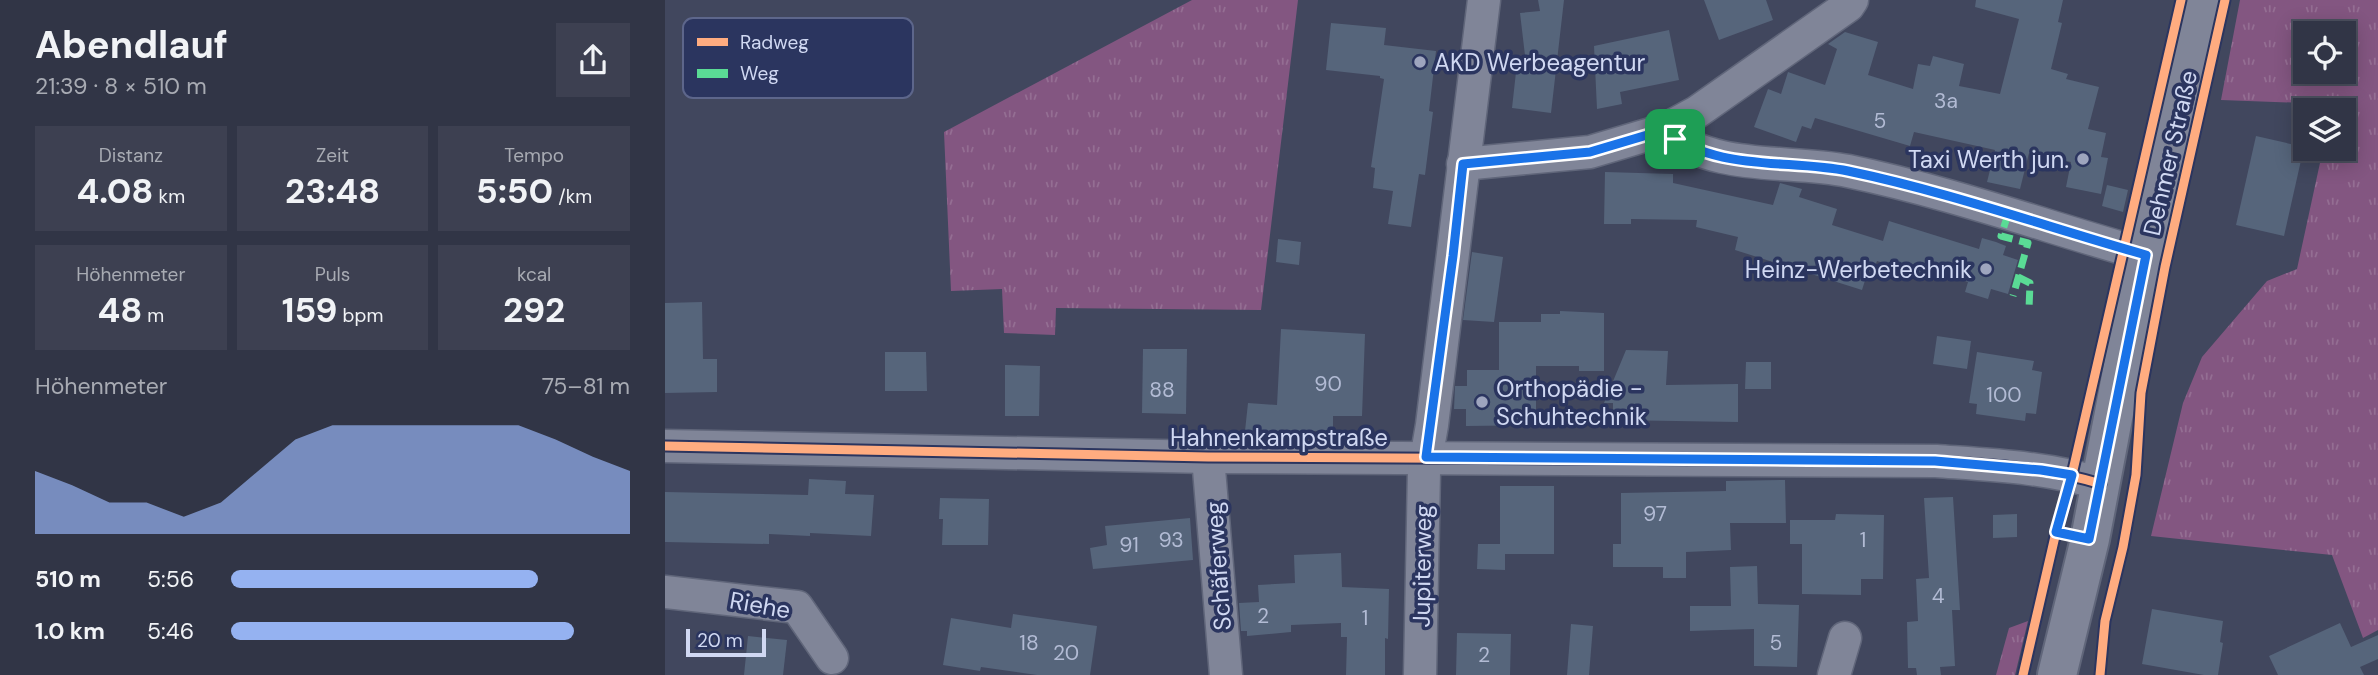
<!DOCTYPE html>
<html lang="de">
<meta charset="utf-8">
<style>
body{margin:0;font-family:"DM Sans",sans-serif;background:#3d4051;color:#f1f3f6;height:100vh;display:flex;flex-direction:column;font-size:26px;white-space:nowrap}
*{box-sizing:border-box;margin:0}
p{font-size:23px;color:#a8abb3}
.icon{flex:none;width:38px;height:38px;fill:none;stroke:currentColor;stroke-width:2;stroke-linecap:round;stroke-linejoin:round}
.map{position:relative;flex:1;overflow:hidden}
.details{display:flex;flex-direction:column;background:#313546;width:665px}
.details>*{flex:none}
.controls{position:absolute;left:1628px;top:21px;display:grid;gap:14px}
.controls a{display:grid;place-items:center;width:63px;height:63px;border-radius:0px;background:#313546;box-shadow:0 4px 18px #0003,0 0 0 2px #4c505f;font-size:35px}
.scale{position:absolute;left:21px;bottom:18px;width:80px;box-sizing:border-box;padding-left:7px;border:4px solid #d0d8f2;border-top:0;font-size:19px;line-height:24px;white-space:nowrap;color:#d0d8f2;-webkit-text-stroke:5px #2b355f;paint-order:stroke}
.pin{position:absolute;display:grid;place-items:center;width:60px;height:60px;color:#fff;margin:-30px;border-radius:14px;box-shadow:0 4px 10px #0006}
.round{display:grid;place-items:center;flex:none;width:74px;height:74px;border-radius:0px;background:#3d4051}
.headline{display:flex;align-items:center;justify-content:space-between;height:119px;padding:0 35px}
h1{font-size:38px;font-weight:700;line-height:52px}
.metrics{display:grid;grid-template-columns:repeat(3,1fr);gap:10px;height:119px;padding:7px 35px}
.metrics div{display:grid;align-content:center;border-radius:0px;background:#3d4051;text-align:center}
.metrics b{font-size:35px;font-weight:700}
.metrics small{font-size:19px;font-weight:400}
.metrics p{font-size:19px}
.chart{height:196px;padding:14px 35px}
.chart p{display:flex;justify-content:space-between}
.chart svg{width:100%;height:126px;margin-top:7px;fill:#95b2f1;opacity:.7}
ul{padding:0 35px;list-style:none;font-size:23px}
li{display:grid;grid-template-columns:112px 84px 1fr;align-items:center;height:52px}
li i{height:18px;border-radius:9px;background:#95b2f1}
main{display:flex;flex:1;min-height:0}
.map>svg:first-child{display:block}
.grass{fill:url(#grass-tufts);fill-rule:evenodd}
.building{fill:#56657b}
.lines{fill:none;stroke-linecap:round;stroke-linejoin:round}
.street-casing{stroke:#60667a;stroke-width:35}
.secondary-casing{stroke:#60667a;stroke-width:42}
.street{stroke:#808598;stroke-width:32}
.secondary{stroke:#808598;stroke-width:38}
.quiet{stroke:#5adb95;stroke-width:7;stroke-dasharray:14 7;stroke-linecap:butt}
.cycleway-casing{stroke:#2b355f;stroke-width:13}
.cycleway{stroke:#ffac80;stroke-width:9}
.route-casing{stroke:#fff;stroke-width:14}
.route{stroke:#1a73e8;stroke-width:9}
.poi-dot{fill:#9ea5be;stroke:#2b355f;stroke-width:2.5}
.labels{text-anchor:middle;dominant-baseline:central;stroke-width:7;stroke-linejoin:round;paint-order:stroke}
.number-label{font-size:21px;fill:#b2bbd4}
.poi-label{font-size:24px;fill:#d0d8f2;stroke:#2b355f;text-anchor:start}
.street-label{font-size:24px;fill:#d0d8f2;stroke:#2b355f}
.key{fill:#2b355f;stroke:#5d668b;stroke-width:2}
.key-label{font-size:19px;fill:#d0d8f2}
</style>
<main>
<section class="details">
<div class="headline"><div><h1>Abendlauf</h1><p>21:39 · 8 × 510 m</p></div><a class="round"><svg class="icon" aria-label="share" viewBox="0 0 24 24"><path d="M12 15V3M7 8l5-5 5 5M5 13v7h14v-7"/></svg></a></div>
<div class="metrics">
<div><p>Distanz</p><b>4.08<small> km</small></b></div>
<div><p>Zeit</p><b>23:48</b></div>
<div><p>Tempo</p><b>5:50<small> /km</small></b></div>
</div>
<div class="metrics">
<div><p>Höhenmeter</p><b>48<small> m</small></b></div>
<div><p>Puls</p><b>159<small> bpm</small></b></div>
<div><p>kcal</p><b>292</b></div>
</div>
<div class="chart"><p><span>Höhenmeter</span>75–81 m</p>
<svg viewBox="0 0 160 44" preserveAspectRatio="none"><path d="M0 44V22L10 27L20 33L30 33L40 38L50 33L60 22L70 11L80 6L90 6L100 6L110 6L120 6L130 6L140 11L150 17L160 22V44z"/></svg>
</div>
<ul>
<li><b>510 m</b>5:56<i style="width:77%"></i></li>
<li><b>1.0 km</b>5:46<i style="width:86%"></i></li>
</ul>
</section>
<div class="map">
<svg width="1713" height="675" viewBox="0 0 1713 675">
<defs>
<pattern id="grass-tufts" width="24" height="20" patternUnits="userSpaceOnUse" patternTransform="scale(1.75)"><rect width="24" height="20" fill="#835681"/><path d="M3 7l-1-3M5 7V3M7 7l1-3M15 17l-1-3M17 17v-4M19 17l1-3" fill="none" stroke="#946e93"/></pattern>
</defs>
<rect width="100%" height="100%" fill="#41475e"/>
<g class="grass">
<path d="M527 0H633L596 310 391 308 390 335 339 333 337 289 286 291 279 132Z"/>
<path d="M1575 0H1713V630L1698 638 1667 555 1486 536 1518 403 1537 357 1602 281 1632 269 1658 149H1678V110H1667L1668 104 1556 100ZM1678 33V72H1640V33Z"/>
<path d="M1363 621 1350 675H1331L1344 628Z"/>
</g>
<g class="building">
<path d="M873 0H899L886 113 847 108 852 63 861 64 855 13 875 11Z"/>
<path d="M1039 0H1101L1108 20 1054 40Z"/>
<path d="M1311 0H1398L1393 22 1397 23 1386 69 1403 74 1401 79 1434 87 1423 129 1441 133 1436 157 1443 158 1436 194 1401 187 1406 162 1364 153 1355 189 1322 182 1330 150 1249 132 1245 146 1150 118 1146 129 1137 126 1131 142 1089 127 1103 89 1116 94 1123 72 1160 85 1172 49 1163 44 1180 32 1213 42 1203 75 1248 89 1253 64 1265 66 1268 56 1299 64 1294 86 1335 94 1354 19 1310 7Z"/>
<path d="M666 23 721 28 719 45 771 51 764 111 768 112 760 175 754 174 746 227 723 224 728 191 708 188 710 168 706 167 719 79 715 78V76L661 70Z"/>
<path d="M1004 30 1014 80 955 92 957 104 932 109 929 46Z"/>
<path d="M1591 136 1639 147 1619 236 1571 225Z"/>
<path d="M940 172 1008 174V183L1108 205 1115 183 1137 189 1134 197 1172 209 1167 225 1218 241 1224 221 1314 249 1317 238 1331 242 1341 246 1338 255 1353 260 1343 294 1326 289 1323 299 1300 292 1303 282 1261 268 1259 275 1212 261 1208 272 1203 271 1197 290 1070 250 1073 237 1031 227 1032 220 966 219V224H939Z"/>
<path d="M1442 185 1463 190 1458 212 1437 206Z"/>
<path d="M613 239 636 242 634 265 611 262Z"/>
<path d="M807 252 838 257 829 322 798 320Z"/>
<path d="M37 302 38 359H52V392L0 393V303Z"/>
<path d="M895 311 939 313V371H914V366H871V425L801 426V409H789L790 386H802V370H834V322H876V314H895Z"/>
<path d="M616 329 700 334 697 416H668V431H580L583 403 612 405Z"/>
<path d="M1272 336 1306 341 1302 369 1268 364Z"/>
<path d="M478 349H522L521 414 477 413Z"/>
<path d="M961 350 1003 351 1001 385 1073 384V422L948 420V403H939Z"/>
<path d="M220 352H261L262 391H220Z"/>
<path d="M1312 352 1369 361 1367 370 1377 372 1371 414 1361 413 1360 421 1311 414 1312 404 1304 403Z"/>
<path d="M1081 362H1106V389H1080Z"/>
<path d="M340 365 375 366 374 416H340Z"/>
<path d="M144 479 181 481 180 494 209 495 206 536 145 533V536L104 534V544L0 542V492L143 495Z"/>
<path d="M1120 480 1121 523H1065L1066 550 1021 552V578H998V567H948V544H956V493L1061 491V481Z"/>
<path d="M835 486H889V554H840V570L812 569 813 544H835Z"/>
<path d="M1288 497 1295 610H1287L1290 666 1275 667 1276 675H1252L1251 668H1243L1242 622 1253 621 1251 579 1264 578 1259 498Z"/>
<path d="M275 498 324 499 323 545H277L278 519H274Z"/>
<path d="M1171 514 1219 515 1218 579H1196V595L1137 594V544H1125V520H1170Z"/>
<path d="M1352 514V537L1328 538V515Z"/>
<path d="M525 518 528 560 428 569 425 548 442 545 440 526Z"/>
<path d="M676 553 677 587 724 589 723 639 720 638V675H681L682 637H676V623L626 625V632L582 636V631H576L574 603 594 602 593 585 630 583 629 555Z"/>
<path d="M1092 566 1093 604 1134 605 1132 667 1089 666V629L1025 631V606H1066L1065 567Z"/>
<path d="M1487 609 1558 621 1555 642 1558 643 1553 675H1539L1477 664Z"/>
<path d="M348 614 432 626 425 675H372L316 667 315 671 278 665 286 618 346 628Z"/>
<path d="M1675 623 1686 647 1713 635V659L1695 667 1699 675H1613L1604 656Z"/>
<path d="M906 624 928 626 924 675H902Z"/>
<path d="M792 633 846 634 845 675H791Z"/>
<path d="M83 636 122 640 118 675H79Z"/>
</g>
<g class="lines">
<defs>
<g id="street">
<path d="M999 130C1049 172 1123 159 1183 171 1284 192 1382 227 1481 255"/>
<path d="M798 164 925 152 999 130 1032 112 1183 6 1187 0"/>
<path d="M0 446 543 457 1271 461C1327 465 1382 467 1436 484"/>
<path d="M543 457 561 675"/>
<path d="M0 592 132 607 167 658"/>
<path d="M755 675 759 471 767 425 819 0"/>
<path d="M1169 675 1180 638"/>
</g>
<path id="secondary" d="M1392 675 1425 539 1465 329 1540 0"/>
</defs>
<use href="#street" class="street-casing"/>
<use href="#secondary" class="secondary-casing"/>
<use href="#street" class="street"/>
<use href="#secondary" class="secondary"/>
<g class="quiet">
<path d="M1343 214 1336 236 1363 243 1348 296"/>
<path d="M1353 277 1365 283 1364 309"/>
</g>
<defs>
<g id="cycleway">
<path d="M0 446 543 457 1271 461C1327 465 1382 467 1436 484"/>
<path d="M1358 675 1391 532 1400 505 1516 0"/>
<path d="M1435 675 1440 621 1458 547 1471 475 1476 393 1500 267 1560 0"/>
</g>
</defs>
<use href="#cycleway" class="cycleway-casing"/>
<use href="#cycleway" class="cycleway"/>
</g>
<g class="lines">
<defs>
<path id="route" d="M999 130C1050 172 1123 159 1183 171 1284 192 1382 227 1481 255L1424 539 1391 532 1407 475 1376 470 1270 461 761 457 788 256 798 164 925 152Z"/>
</defs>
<use href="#route" class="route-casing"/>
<use href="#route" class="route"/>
</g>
<g class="poi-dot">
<circle cx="755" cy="62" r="7"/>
<circle cx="1418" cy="159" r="7"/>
<circle cx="1321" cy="269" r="7"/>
<circle cx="817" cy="402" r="7"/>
</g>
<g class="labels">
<g class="number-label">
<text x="1281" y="101">3a</text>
<text x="1215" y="121">5</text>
<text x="663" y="384">90</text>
<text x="497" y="390">88</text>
<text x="1339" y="395">100</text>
<text x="990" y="514">97</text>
<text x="506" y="540">93</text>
<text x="1198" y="540">1</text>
<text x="464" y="545">91</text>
<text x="1273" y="596">4</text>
<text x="598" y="616">2</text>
<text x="700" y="618">1</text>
<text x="364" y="643">18</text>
<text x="1111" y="643">5</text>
<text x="401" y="653">20</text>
<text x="819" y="655">2</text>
</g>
<g class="poi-label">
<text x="769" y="62">AKD Werbeagentur</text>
<text x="1404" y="159" text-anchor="end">Taxi Werth jun.</text>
<text x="1307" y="269" text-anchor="end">Heinz-Werbetechnik</text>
<text x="831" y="388">Orthopädie -<tspan x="831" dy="28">Schuhtechnik</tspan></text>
</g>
<g class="street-label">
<text transform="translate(1505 153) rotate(-77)">Dehmer Straße</text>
<text x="614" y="437">Hahnenkampstraße</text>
<text transform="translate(553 566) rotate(-94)">Schäferweg</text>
<text transform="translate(757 566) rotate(-89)">Jupiterweg</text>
<text transform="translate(95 605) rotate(10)">Riehe</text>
</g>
</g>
<rect x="18" y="18" width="230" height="80" rx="10" class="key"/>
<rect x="32" y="38" width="31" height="8" fill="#ffac80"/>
<rect x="32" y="69" width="31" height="9" fill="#5adb95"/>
<g class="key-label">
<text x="75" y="49">Radweg</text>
<text x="75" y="80">Weg</text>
</g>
</svg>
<div class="controls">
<a><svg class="icon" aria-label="locate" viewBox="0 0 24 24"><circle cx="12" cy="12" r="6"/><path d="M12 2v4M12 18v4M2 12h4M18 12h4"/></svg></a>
<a><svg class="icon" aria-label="layers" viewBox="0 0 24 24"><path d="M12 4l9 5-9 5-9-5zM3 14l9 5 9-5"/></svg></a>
</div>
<div class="scale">20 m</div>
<div class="pin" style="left:1010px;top:139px;background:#1e9e55"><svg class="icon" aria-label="arrive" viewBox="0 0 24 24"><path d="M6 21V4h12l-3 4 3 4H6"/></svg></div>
</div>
</main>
